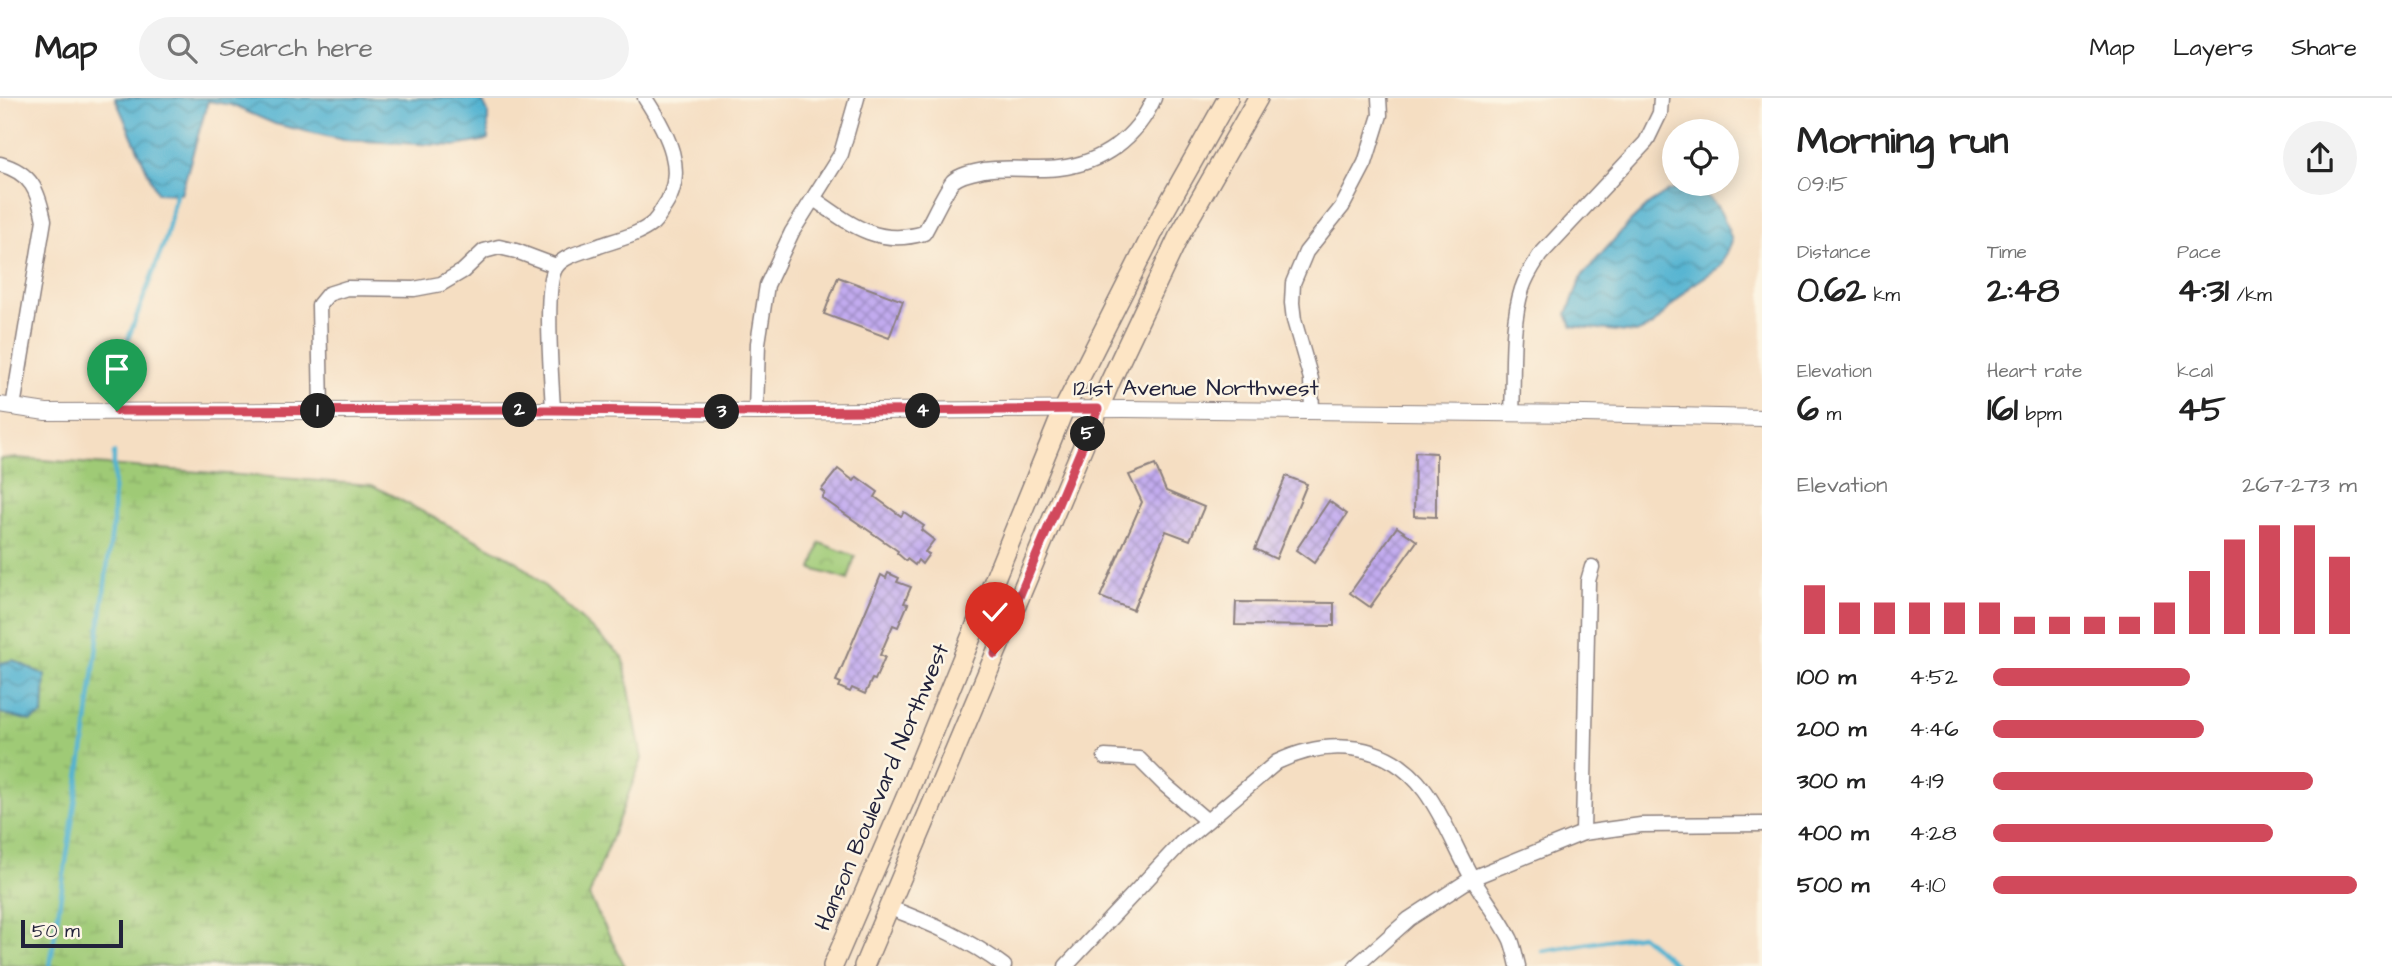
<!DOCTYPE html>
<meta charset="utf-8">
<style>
body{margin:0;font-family:"Architects Daughter",sans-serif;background:#f2f2f2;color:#222;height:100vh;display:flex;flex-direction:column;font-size:26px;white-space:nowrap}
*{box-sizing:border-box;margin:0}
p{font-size:23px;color:#767676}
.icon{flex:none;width:38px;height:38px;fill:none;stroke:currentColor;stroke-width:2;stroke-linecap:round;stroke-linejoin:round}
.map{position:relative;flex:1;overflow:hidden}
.side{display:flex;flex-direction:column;background:#fff;width:630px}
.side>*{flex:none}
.tools{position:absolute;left:1662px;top:21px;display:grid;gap:14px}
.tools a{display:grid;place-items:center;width:77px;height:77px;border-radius:50%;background:#fff;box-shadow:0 4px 18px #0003;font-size:35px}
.scale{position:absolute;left:21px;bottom:18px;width:102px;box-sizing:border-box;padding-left:7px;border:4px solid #22223b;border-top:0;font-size:19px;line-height:24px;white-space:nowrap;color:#22223b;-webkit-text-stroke:5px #fcf5e5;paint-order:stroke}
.pin{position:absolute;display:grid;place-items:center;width:60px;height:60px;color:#fff;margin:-72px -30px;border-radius:50% 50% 50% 0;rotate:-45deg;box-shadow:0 0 7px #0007}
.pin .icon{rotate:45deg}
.km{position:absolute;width:35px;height:35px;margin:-18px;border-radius:50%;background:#222;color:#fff;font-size:19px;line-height:35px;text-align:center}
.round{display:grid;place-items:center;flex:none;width:74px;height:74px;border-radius:37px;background:#f2f2f2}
.overview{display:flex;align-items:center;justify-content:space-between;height:119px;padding:0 35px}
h1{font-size:38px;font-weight:700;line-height:52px}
.metrics{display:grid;grid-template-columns:repeat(3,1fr);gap:10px;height:119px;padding:7px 35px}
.metrics div{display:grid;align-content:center}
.metrics b{font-size:35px;font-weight:700}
.metrics small{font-size:19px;font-weight:400}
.metrics p{font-size:19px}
.chart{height:196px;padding:14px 35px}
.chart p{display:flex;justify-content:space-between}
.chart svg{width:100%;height:126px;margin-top:7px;stroke:#d1495b;stroke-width:6}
ul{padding:0 35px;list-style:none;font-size:23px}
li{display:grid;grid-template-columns:112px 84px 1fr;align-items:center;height:52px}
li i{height:18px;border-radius:9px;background:#d1495b}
header{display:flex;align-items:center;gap:42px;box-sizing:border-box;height:98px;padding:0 35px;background:#fff;border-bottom:2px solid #e0e0e0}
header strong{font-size:33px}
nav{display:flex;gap:38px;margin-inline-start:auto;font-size:24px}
.search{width:490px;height:63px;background:#f2f2f2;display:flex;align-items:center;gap:18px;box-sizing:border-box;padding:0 24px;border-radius:38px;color:#767676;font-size:26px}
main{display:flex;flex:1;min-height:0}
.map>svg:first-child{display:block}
.wetland{fill:url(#wetland-marsh);stroke:#607658;stroke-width:2}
.park{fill:url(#park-crowns);stroke:#607658;stroke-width:2}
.water{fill:url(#water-waves);stroke:#3a6a86;stroke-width:2}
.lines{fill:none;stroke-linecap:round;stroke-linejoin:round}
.stream{stroke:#52b3d1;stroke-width:4.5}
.building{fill:url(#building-cross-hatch)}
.minor-casing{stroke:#8c807e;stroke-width:17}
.tertiary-casing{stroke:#8c807e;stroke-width:18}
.secondary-casing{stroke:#8c807e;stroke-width:22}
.minor{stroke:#fff;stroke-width:14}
.tertiary{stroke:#fff;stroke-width:16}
.secondary{stroke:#fde5c5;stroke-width:19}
.route-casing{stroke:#fff;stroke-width:14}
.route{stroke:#d1495b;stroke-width:9}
.labels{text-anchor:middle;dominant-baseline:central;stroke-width:5;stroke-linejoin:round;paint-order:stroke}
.street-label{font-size:23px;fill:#22223b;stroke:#fcf5e5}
</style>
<header>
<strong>Map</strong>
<div class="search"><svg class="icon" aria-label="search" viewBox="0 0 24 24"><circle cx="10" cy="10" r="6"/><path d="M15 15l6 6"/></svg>Search here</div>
<nav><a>Map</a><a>Layers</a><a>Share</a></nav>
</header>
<main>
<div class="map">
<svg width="1762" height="868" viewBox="0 0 1762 868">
<defs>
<pattern id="wetland-marsh" width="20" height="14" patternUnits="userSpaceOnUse" patternTransform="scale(1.75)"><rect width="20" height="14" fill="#9fca76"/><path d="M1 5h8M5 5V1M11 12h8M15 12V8" fill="none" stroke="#89ad67"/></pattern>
<pattern id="park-crowns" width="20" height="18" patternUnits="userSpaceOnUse" patternTransform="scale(1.75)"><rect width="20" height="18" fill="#9fca76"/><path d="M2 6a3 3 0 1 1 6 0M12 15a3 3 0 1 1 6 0" fill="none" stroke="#89ad67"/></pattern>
<pattern id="water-waves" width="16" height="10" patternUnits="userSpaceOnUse" patternTransform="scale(1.75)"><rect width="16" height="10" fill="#52b3d1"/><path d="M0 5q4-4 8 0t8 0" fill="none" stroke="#4491ab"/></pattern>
<pattern id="building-cross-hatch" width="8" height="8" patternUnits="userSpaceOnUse" patternTransform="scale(1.75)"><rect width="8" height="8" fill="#c2abef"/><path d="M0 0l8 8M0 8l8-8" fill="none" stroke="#9d8bc3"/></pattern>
</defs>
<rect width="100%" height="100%" fill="#fcf5e5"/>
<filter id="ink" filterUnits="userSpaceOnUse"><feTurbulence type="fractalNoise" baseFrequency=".0143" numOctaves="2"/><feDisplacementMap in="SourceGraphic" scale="14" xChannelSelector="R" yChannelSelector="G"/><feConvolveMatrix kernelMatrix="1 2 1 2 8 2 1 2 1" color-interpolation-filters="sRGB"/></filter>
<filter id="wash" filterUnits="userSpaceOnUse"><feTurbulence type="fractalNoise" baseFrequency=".00686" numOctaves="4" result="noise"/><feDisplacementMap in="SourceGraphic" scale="28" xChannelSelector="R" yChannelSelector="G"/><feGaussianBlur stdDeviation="1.57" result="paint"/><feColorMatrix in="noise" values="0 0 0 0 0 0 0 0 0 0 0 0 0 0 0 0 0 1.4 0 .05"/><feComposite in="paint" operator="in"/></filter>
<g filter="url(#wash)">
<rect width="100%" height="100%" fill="#f5dec2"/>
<path class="wetland" d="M16 360 372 387 518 464 623 559 642 661 589 798 625 868H0V361Z"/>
<path class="park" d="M820 445 855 458 848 482 812 471Z"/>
<g class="water">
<path d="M115 0H481L488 14V42L456 48 343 42 275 26 231 7 208 3 181 96 157 95Z"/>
<path d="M1683 90C1716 95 1723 115 1732 143L1721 168 1691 188 1652 228 1636 235 1572 228 1567 216 1582 178 1628 126 1649 106 1669 93Z"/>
<path d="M13 562 45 577 43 617 30 623 0 615V565Z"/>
</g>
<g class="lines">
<g class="stream">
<path d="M119 281V265L166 140 177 92"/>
<path d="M1542 853 1641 837 1677 868"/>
<path d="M50 868 85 640 113 425 114 355"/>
</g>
</g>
<g id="blocks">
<g class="building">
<path d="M838 179 903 203 889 240 824 216Z"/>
<path d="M1415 354 1436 355V419L1414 418Z"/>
<path d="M1155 367 1166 393 1204 409 1190 442 1166 433 1133 512 1100 499 1142 404 1129 377Z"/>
<path d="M838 371 854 383 857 379 878 394 875 399 901 418 904 414 924 428 921 432 934 442 925 454 929 456 922 466 918 462 915 467 907 461 906 463 897 455 898 453 822 400 825 395 821 392Z"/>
<path d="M1286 378 1307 386 1276 461 1255 451Z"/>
<path d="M1329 403 1347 416 1314 465 1296 452Z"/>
<path d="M1397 429 1417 443 1370 509 1350 495Z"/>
<path d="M888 475 899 480 897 484 911 489 904 505 908 506 898 529 893 527 880 557 885 559 875 582 872 581 865 596 852 590 850 594 839 589 841 585 836 583 881 477 886 480Z"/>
<path d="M1236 504 1334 505V528L1235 527Z"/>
</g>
</g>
</g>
<g filter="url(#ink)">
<use href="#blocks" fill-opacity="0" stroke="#8c807e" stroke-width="2"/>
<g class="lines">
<defs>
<g id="minor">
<path d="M0 66C32 75 38 93 44 122L13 309"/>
<path d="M814 101C850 126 877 149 924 135 930 125 947 89 953 83 961 76 974 74 984 72 1008 68 1034 73 1059 70 1102 65 1137 40 1154 0"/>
<path d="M553 312C552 285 543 187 556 169 564 157 586 153 599 148 616 142 639 137 653 125 656 122 660 116 662 112 690 75 667 34 645 0"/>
<path d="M321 313 319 207 328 196 347 190 414 191 441 186 463 173 484 153 499 149 516 153 556 168"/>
<path d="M1312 313 1311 281 1294 222 1292 205 1293 185 1306 154 1342 109 1365 65 1380 17 1379 0"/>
<path d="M756 314 758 245 767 187 792 134 841 56 857 0"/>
<path d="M1512 315C1514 277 1510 227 1522 191 1526 178 1533 168 1540 157L1646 44 1660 15 1661 0"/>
<path d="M1105 659 1139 661 1165 687 1207 723"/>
<path d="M1583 735 1588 483 1592 469"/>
<path d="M890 810C930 825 970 842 1004 868"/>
<path d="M1066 868 1181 745 1277 664C1329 639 1389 644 1425 693 1444 719 1456 751 1471 778 1484 800 1500 820 1511 842 1514 850 1516 860 1518 868"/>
<path d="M1356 868 1409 821 1472 780 1583 735 1641 727 1762 726"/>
</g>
<path id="tertiary" d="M0 307 46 314 553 312 756 314 1123 311 1585 316 1762 320"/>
<g id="secondary">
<path d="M833 868 906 699 1064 311 1161 119 1228 0"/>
<path d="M864 868 1110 284 1178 140 1258 0"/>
</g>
</defs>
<use href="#minor" class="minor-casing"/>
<use href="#tertiary" class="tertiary-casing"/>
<use href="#secondary" class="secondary-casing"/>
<use href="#minor" class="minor"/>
<use href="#tertiary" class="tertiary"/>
<use href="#secondary" class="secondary"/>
</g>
</g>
<g class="lines" filter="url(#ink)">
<defs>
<path id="route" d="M117 313 553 312 756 314 1098 311 995 556"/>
</defs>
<use href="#route" class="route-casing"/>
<use href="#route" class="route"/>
</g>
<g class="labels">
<g class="street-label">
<text x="1196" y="290">121st Avenue Northwest</text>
<text transform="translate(882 689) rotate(-67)">Hanson Boulevard Northwest</text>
</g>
</g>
</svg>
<div class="tools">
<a><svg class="icon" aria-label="locate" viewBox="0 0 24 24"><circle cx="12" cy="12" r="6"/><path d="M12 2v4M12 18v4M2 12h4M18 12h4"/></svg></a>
</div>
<div class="scale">50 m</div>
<div class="pin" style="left:117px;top:313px;background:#1e9e55"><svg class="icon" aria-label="arrive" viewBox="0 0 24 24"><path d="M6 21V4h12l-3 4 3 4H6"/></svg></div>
<div class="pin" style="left:995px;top:556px;background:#d93025"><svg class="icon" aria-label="check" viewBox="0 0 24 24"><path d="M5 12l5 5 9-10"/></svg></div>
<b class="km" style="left:318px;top:313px">1</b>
<b class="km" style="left:520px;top:312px">2</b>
<b class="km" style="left:722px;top:314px">3</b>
<b class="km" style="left:923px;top:313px">4</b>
<b class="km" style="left:1088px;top:336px">5</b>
</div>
<section class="side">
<div class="overview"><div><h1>Morning run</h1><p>09:15</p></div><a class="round"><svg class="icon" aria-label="share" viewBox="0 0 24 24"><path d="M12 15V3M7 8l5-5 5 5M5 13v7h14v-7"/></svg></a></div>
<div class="metrics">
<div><p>Distance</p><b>0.62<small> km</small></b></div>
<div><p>Time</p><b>2:48</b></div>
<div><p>Pace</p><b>4:31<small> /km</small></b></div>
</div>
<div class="metrics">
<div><p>Elevation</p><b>6<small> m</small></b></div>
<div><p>Heart rate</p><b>161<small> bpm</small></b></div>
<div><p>kcal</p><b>45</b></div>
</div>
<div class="chart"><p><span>Elevation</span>267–273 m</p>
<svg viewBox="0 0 160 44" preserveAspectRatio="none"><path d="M5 44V27M15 44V33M25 44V33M35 44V33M45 44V33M55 44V33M65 44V38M75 44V38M85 44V38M95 44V38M105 44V33M115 44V22M125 44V11M135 44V6M145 44V6M155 44V17"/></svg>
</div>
<ul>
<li><b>100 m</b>4:52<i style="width:54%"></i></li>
<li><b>200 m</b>4:46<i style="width:58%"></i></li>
<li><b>300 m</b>4:19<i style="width:88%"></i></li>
<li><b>400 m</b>4:28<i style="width:77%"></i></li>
<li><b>500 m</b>4:10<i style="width:100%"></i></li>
</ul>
</section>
</main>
